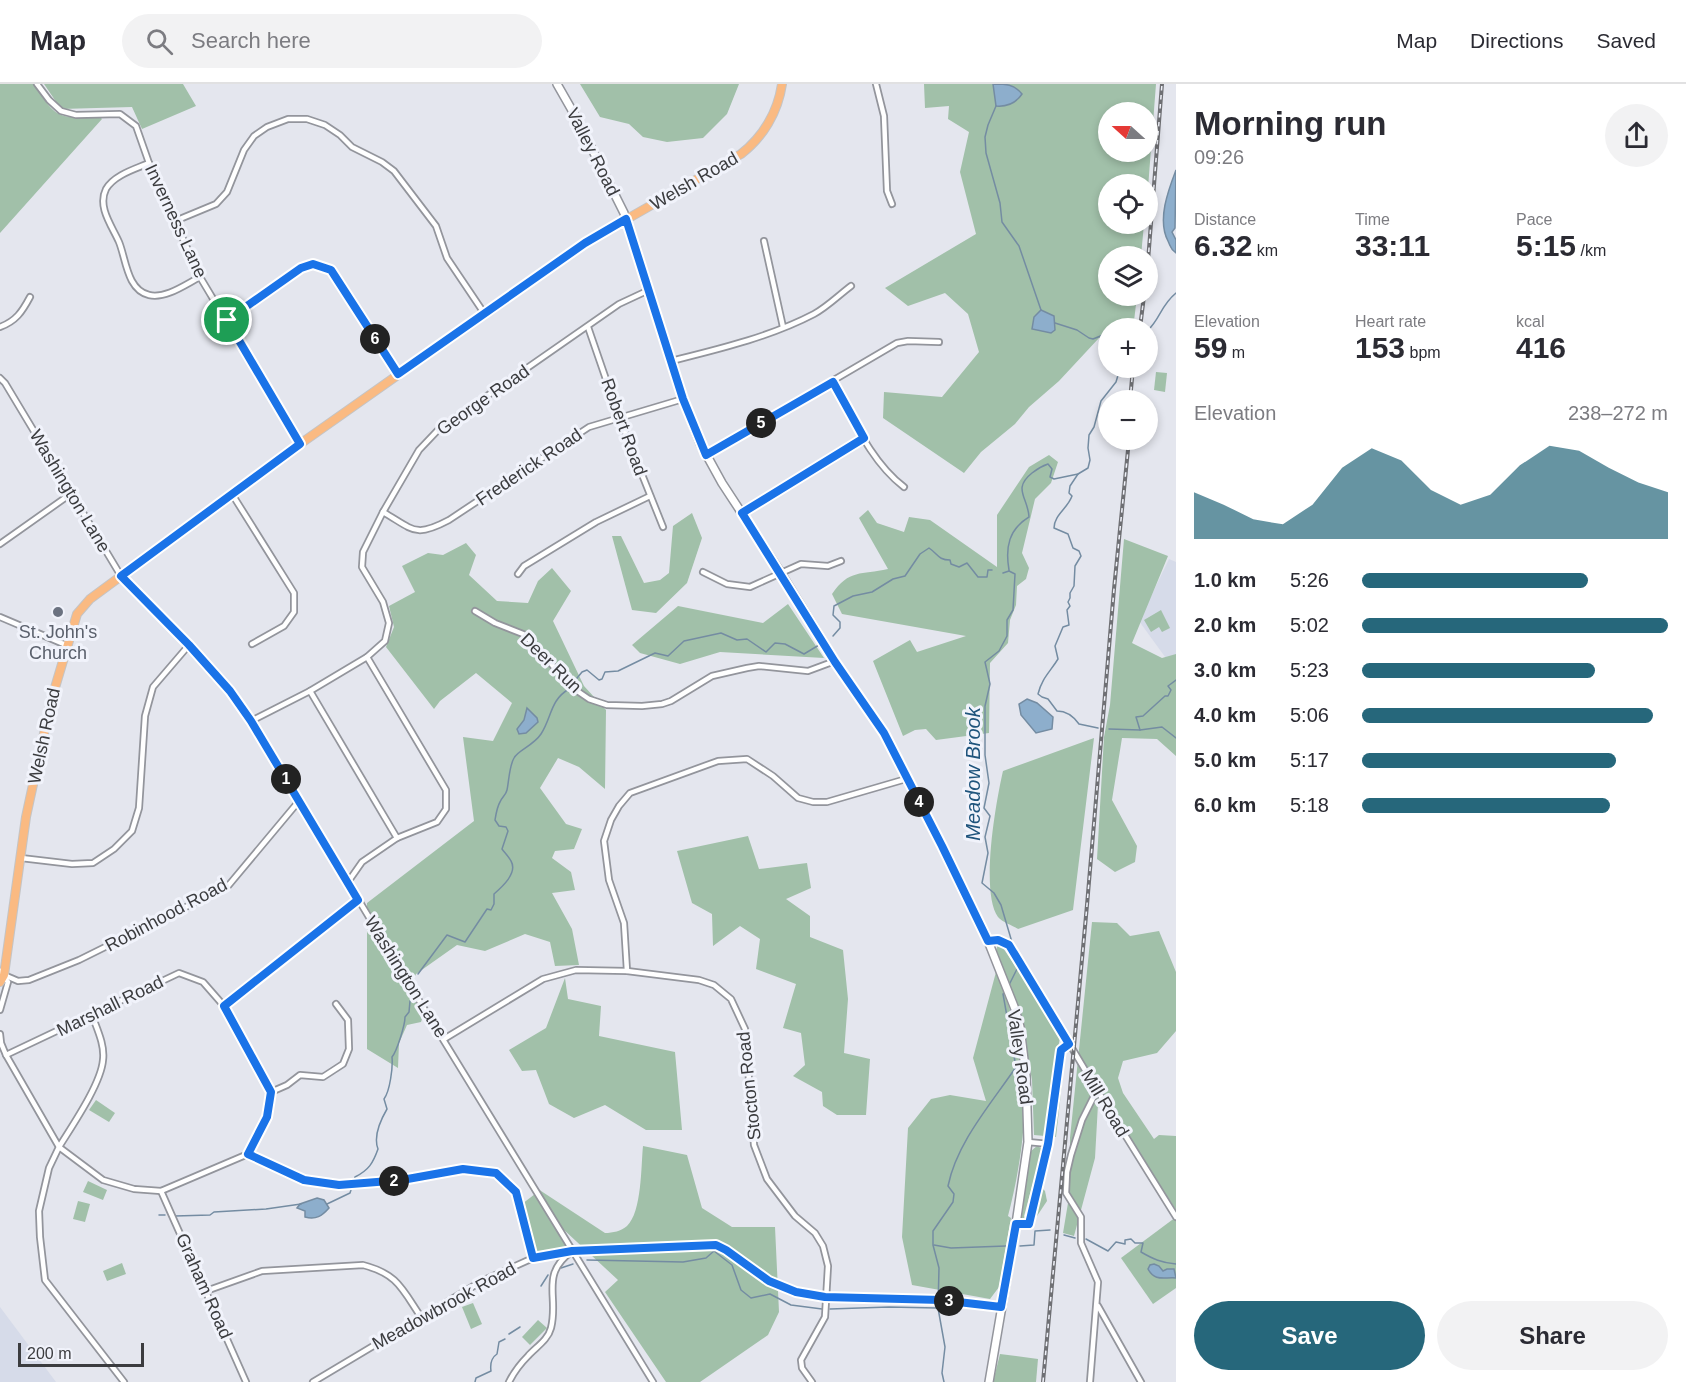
<!DOCTYPE html>
<meta charset="utf-8">
<style>
body{margin:0;font-family:Helvetica,sans-serif;background:#f2f2f3;color:#2b2b33;height:100vh;display:flex;flex-direction:column;font-size:22px;white-space:nowrap}
*{box-sizing:border-box;margin:0}
p{font-size:20px;color:#7c7c81}
.icon{flex:none;width:33px;height:33px;fill:none;stroke:currentColor;stroke-width:2;stroke-linecap:round;stroke-linejoin:round}
.map{position:relative;flex:1;overflow:hidden}
.sheet{display:flex;flex-direction:column;background:#fff;width:510px}
.sheet>*{flex:none}
.needle{width:39px;rotate:291deg}
.tools{position:absolute;left:1098px;top:18px;display:grid;gap:12px}
.tools a{display:grid;place-items:center;width:60px;height:60px;border-radius:50%;background:#fff;box-shadow:0 3px 9px #0003;font-size:30px}
.scale{position:absolute;left:18px;bottom:15px;width:126px;box-sizing:border-box;padding-left:6px;border:3px solid #3b3c3f;border-top:0;font-size:16px;line-height:21px;white-space:nowrap;color:#3b3c3f;-webkit-text-stroke:4px #f1f3fb;paint-order:stroke}
.pin{position:absolute;display:grid;place-items:center;width:51px;height:51px;color:#fff;margin:-26px;border:3px solid #fff;border-radius:50%;box-shadow:0 2px 6px #0007}
.km{position:absolute;width:30px;height:30px;margin:-15px;border-radius:50%;background:#222;color:#fff;font-size:16px;line-height:30px;text-align:center}
.round{display:grid;place-items:center;flex:none;width:63px;height:63px;border-radius:32px;background:#f2f2f3}
.summary{display:flex;align-items:center;justify-content:space-between;height:102px;padding:0 18px}
h1{font-size:33px;font-weight:700;line-height:45px}
.stats{display:grid;grid-template-columns:repeat(3,1fr);gap:9px;height:102px;padding:6px 18px}
.stats div{display:grid;align-content:center}
.stats b{font-size:30px;font-weight:700}
.stats small{font-size:16px;font-weight:400}
.stats p{font-size:16px}
.chart{height:168px;padding:12px 18px}
.chart p{display:flex;justify-content:space-between}
.chart svg{width:100%;height:108px;margin-top:6px;fill:#26677b;opacity:.7}
.cta{display:flex;gap:12px;margin-top:auto;padding:12px 18px}
.cta a{flex:1;height:69px;border-radius:36px;background:#26677b;color:#fff;font-size:24px;font-weight:700;line-height:69px;text-align:center}
.cta a+a{background:#f2f2f3;color:#2b2b33}
ul{padding:0 18px;list-style:none;font-size:20px}
li{display:grid;grid-template-columns:96px 72px 1fr;align-items:center;height:45px}
li i{height:15px;border-radius:8px;background:#26677b}
header{display:flex;align-items:center;gap:36px;box-sizing:border-box;height:84px;padding:0 30px;background:#fff;border-bottom:2px solid #e1e1e2}
header strong{font-size:28px}
nav{display:flex;gap:33px;margin-inline-start:auto;font-size:21px}
.search{width:420px;height:54px;background:#f2f2f3;display:flex;align-items:center;gap:15px;box-sizing:border-box;padding:0 21px;border-radius:33px;color:#7c7c81;font-size:22px}
main{display:flex;flex:1;min-height:0}
.map>svg:first-child{display:block}
.built{fill:#d6dbe9}
.green{fill:#a1c0a9;fill-rule:evenodd}
.water{fill:#8daecc;stroke:#748ca2;stroke-width:1.5}
.lines{fill:none;stroke-linecap:round;stroke-linejoin:round}
.stream{stroke:#748ca2;stroke-width:1.5}
.street-casing{stroke:#93959c;stroke-width:8}
.secondary-casing{stroke:#93959c;stroke-width:10}
.primary-casing{stroke:#c4c4c5;stroke-width:10}
.street{stroke:#fff;stroke-width:4.5}
.secondary{stroke:#fff;stroke-width:7}
.primary{stroke:#faba82;stroke-width:8}
.rail-casing{stroke:#6f7074;stroke-width:4}
.rail{stroke:#f1f3fb;stroke-width:1.5;stroke-dasharray:4.5;stroke-linecap:butt}
.route-casing{stroke:#fff;stroke-width:12}
.route{stroke:#1a73e8;stroke-width:8}
.worship-dot{fill:#6b7280;stroke:#f1f3fb;stroke-width:2}
.labels{text-anchor:middle;dominant-baseline:central;stroke-width:6;stroke-linejoin:round;paint-order:stroke}
.street-label{font-size:18px;fill:#3b3c3f;stroke:#f1f3fb}
.worship-label{font-size:18px;fill:#5b616d;stroke:#f1f3fb}
.water-label{font-size:20px;font-style:italic;fill:#1f547c;stroke:#f1f3fb}
</style>
<header>
<strong>Map</strong>
<div class="search"><svg class="icon" aria-label="search" viewBox="0 0 24 24"><circle cx="10" cy="10" r="6"/><path d="M15 15l6 6"/></svg>Search here</div>
<nav><a>Map</a><a>Directions</a><a>Saved</a></nav>
</header>
<main>
<div class="map">
<svg width="1176" height="1298" viewBox="0 0 1176 1298">
<rect width="100%" height="100%" fill="#e4e6ee"/>
<g class="built">
<path d="M1169 475 1176 478V588L1139 537Z"/>
<path d="M0 1223 56 1298H0Z"/>
</g>
<g class="green">
<path d="M0 0H34C57 36 58 34 100 33L102 35 0 149Z"/>
<path d="M44 0H183L196 22 142 45 132 23 61 25Z"/>
<path d="M580 0H739L727 30 703 54 667 58 643 53 629 40 600 33Z"/>
<path d="M924 0H1156L1148 104V100H1108V140H1144L1141 172H1108V212H1137L1134 237 1130 239 1127 244H1108V253L1099 254 1059 297 1029 323 1015 340 981 368 964 389 883 334 884 308 942 313 979 268 968 230 945 209 908 222 885 204 976 150 960 88 969 48 948 35 949 22 925 24ZM1108 28H1148V68H1108Z"/>
<path d="M1156 288 1167 289 1165 308 1154 306Z"/>
<path d="M1049 371 1058 378 1051 399 1035 415 1022 469 1029 484 1026 495 1017 502 1016 521 1010 536 1008 559 990 579 989 649 936 656 926 645 915 646 903 652 873 577 910 556 917 568 966 552 842 530 832 510C849 485 861 491 888 485L859 434 868 426 877 439 904 448 909 433 930 436 997 483V431L1029 383Z"/>
<path d="M692 429 702 454 687 499 656 529 632 526 612 452H621L644 499 660 496 669 489 673 442Z"/>
<path d="M1124 455 1168 472 1132 559 1162 574 1176 570V672L1157 655 1122 654 1112 716 1137 762 1135 778 1115 788 1097 775 1104 653 1110 621Z"/>
<path d="M466 459 476 471 469 491 497 517 528 519 538 497 552 484 571 507 553 537 584 602 606 626 605 705 579 683 558 674 540 704 566 740 582 745 574 765 555 767 552 774 571 788 575 806 552 809 572 845 579 881 555 882 550 858 525 850 485 867 457 861 416 890 409 905 423 932 421 938 407 941 399 959 398 984 367 965V819L474 737 463 653 493 657 512 619 476 589 440 617 434 625 386 563 394 543 389 522 415 508 402 482 428 469 443 471Z"/>
<path d="M788 520 824 574 720 568 680 580 640 569 632 561 678 522 763 539Z"/>
<path d="M1161 526 1170 544 1162 548 1159 543 1151 548 1144 536Z"/>
<path d="M1094 654 1073 826 1018 845C1012 841 1002 838 998 833 980 808 996 717 1003 687Z"/>
<path d="M748 752 759 785 807 779 811 804 786 815 810 832V853L843 866 848 915 844 969 870 975 866 1031H837L823 1022 822 1008 793 992 805 981 801 949 783 944 796 900 756 885 760 855 740 842 713 862 712 830 692 819 677 767Z"/>
<path d="M1092 838 1117 839 1130 852 1159 847 1176 888V947L1157 969 1123 977 1118 994 1123 1009 1154 1055 1159 1051 1176 1052V1126L1105 1016 1098 1020 1095 1074 1074 1152 1063 1149 1070 1107V1054Z"/>
<path d="M999 858 1061 949 1057 969 1065 973 1056 1053 1034 1051 1032 996 1022 940 995 869Z"/>
<path d="M996 888C1004 909 1013 931 1018 954 1031 1012 1023 1074 1008 1132L1011 1134 999 1203 990 1215 912 1201 902 1153 908 1044 931 1015 950 1011 986 1017 973 974Z"/>
<path d="M565 894 568 915 601 922 599 952 675 968 682 1046H646L605 1021 574 1034 549 1020 536 986 522 987 509 966 546 944Z"/>
<path d="M96 1016 115 1029 109 1038 89 1026Z"/>
<path d="M643 1062 687 1071 702 1124 732 1143H775L779 1228 768 1251 700 1298H666L605 1208 618 1196 563 1145 538 1105 605 1149C613 1149 621 1147 627 1142 642 1128 641 1082 643 1062Z"/>
<path d="M1037 1062 1043 1065 1044 1072 1040 1073 1024 1132 1026 1135 1023 1137 1021 1134 1031 1067Z"/>
<path d="M88 1097 107 1106 103 1116 83 1108Z"/>
<path d="M1042 1104 1045 1107 1047 1117 1037 1132 1033 1134Z"/>
<path d="M535 1110 568 1165 534 1171 522 1120Z"/>
<path d="M78 1117 90 1120 85 1138 73 1135Z"/>
<path d="M1176 1133V1204L1153 1220 1121 1174Z"/>
<path d="M122 1179 126 1190 107 1197 103 1187Z"/>
<path d="M473 1219 482 1240 471 1245 462 1223Z"/>
<path d="M538 1236 547 1244 530 1261 522 1253Z"/>
<path d="M1000 1270 1038 1275 1036 1298H993Z"/>
</g>
<g class="water">
<path d="M993 0C1006 0 1014 0 1022 10 1016 19 1007 23 996 22Z"/>
<path d="M1176 86 1175 144 1172 148 1176 156V169C1170 165 1171 163 1168 157 1157 136 1168 107 1176 86Z"/>
<path d="M1041 226 1054 232 1055 246 1051 249 1032 245 1034 233Z"/>
<path d="M1027 615 1037 619 1053 633 1052 645 1036 649 1021 631 1019 620Z"/>
<path d="M527 624 537 634 538 638 526 649 519 650 517 645 524 636Z"/>
<path d="M317 1114 324 1116 329 1124C322 1132 316 1136 305 1133V1127L297 1124 300 1120Z"/>
<path d="M1154 1180 1159 1182 1163 1187 1167 1185H1174L1176 1194C1164 1193 1155 1198 1148 1185L1150 1181Z"/>
</g>
<g class="lines">
<g class="stream">
<path d="M996 22 988 41 985 53 986 69 1000 119 1002 138 1019 162 1041 226"/>
<path d="M1055 239 1077 246 1089 254 1093 255 1108 249"/>
<path d="M1148 246C1160 235 1161 221 1176 209"/>
<path d="M1078 390 1070 402 1069 409 1072 412C1068 424 1054 431 1054 444L1068 450 1073 464 1079 467 1081 472 1075 482 1074 502 1070 509V514L1068 518 1070 522 1067 526 1069 541 1063 543 1055 562 1058 575C1050 588 1042 594 1038 610L1042 613 1048 615 1057 627C1066 627 1074 633 1079 640L1098 644"/>
<path d="M1009 486C1005 463 1009 445 1029 433 1028 413 1012 405 1032 389 1037 385 1042 382 1048 380L1052 385 1050 393 1054 395 1078 390 1088 384 1090 376 1088 364 1089 351 1094 343 1101 317 1116 298 1119 288 1117 284"/>
<path d="M1009 487 1015 490 1013 526 1007 536V552L999 567 985 578 990 600 985 622V671L989 699 984 724 990 732 985 753 988 769 982 799 994 809 1001 821 1014 865"/>
<path d="M1003 489 1009 487"/>
<path d="M833 552 840 544V538L833 531 834 522 853 512 872 508 893 495 905 492 920 470 929 464C938 470 938 476 950 476L951 480 959 483 967 479 978 493H987L988 486H992"/>
<path d="M573 599 582 588 587 586 599 596 602 595 605 588 618 587 655 569 668 572 684 557 721 549 737 556 747 555 766 568 775 559 785 560 804 570 819 561"/>
<path d="M1109 645 1140 646 1162 643 1176 654"/>
<path d="M1140 646 1136 633 1143 632 1165 612H1168L1171 606 1168 602 1176 596"/>
<path d="M418 890 447 851 465 858 487 825 491 826 494 820V810C502 803 518 789 511 777 509 773 505 769 502 765L508 747 506 743 499 742 495 736C496 730 497 723 500 718 502 713 506 711 507 706 509 697 509 683 514 674 518 666 533 662 541 650 552 633 550 616 569 605"/>
<path d="M1009 901 1017 885 1015 872"/>
<path d="M327 1120 350 1109 355 1093C369 1086 373 1079 378 1065 373 1052 380 1037 387 1025L384 1015C390 1007 393 983 392 973 397 967 405 941 405 933L409 928 410 917"/>
<path d="M159 1131H165"/>
<path d="M175 1132 210 1131 214 1128 266 1125 301 1120"/>
<path d="M1064 1151 1075 1154"/>
<path d="M1086 1155 1108 1167 1116 1158 1125 1160V1156L1131 1155 1135 1159H1143L1141 1168C1153 1175 1162 1179 1176 1180"/>
<path d="M934 1161 951 1164 1006 1162"/>
<path d="M1020 1162 1034 1161 1035 1147 1050 1146"/>
<path d="M587 1176 683 1178 706 1174 714 1167 732 1181 741 1206 751 1214 770 1210 791 1221 822 1225"/>
<path d="M561 1184 573 1180"/>
<path d="M541 1202 548 1191"/>
<path d="M830 1225 889 1223 937 1224"/>
<path d="M509 1250 520 1243"/>
<path d="M475 1298 476 1294 491 1287C490 1280 491 1274 497 1270L499 1258 505 1255"/>
<path d="M944 1298 942 1289 945 1263 938 1224 939 1184 933 1161V1147L953 1118 954 1110 948 1102C957 1058 991 1020 1016 983L1003 910 1005 908"/>
</g>
<defs>
<g id="street">
<path d="M37 0 49 16 61 27 76 31 120 30 136 42 149 79 200 193 300 360"/>
<path d="M876 0 884 32 887 107 892 120"/>
<path d="M149 79C135 85 114 91 106 105 97 123 112 142 119 158 126 175 127 206 149 211 166 215 186 200 200 193"/>
<path d="M175 137 216 120 227 108 244 66 254 52 267 43 288 35H307L325 41 340 51 352 63 382 78 394 87 436 142 447 174 484 229"/>
<path d="M764 157 783 243"/>
<path d="M227 236 301 185 313 180 331 186 398 290"/>
<path d="M0 243C16 237 22 228 30 213"/>
<path d="M588 243 619 333 663 443"/>
<path d="M671 277C719 265 770 253 814 230 827 223 839 211 851 202"/>
<path d="M0 294 5 299 121 492 189 561 230 607 251 637 417 913 653 1298"/>
<path d="M833 298C853 334 870 377 904 403"/>
<path d="M706 371 897 259 908 257 939 258"/>
<path d="M232 410 294 509V528L284 542 252 560"/>
<path d="M383 428C414 446 415 454 449 436L589 343 683 315"/>
<path d="M742 429 864 354"/>
<path d="M0 460 72 409"/>
<path d="M703 488 727 500 750 503 801 480 828 482 841 477"/>
<path d="M518 490 524 482 596 438 650 412"/>
<path d="M475 527 495 539 523 550 536 562 570 602 589 615 607 621 642 622 662 620 671 617 712 592 747 584 759 582 808 587 835 577"/>
<path d="M0 533 66 561"/>
<path d="M310 607 397 754"/>
<path d="M251 637 310 607 367 573 385 557 389 539 383 518 362 483 363 468 383 428 419 366 438 346 619 220 649 206"/>
<path d="M21 774 72 780 93 779 114 765 132 747 139 724 145 632 153 603 189 561"/>
<path d="M348 798 362 778 397 754 437 738 446 725V706L367 573"/>
<path d="M988 857C1003 856 1008 860 1017 872L1097 1006 1176 1133"/>
<path d="M0 887 8 898 0 926"/>
<path d="M627 887 624 839 609 796 604 757 611 736 619 722 630 709 718 677 747 675 773 692 798 714 813 718H827L906 695"/>
<path d="M4 891 18 897 29 896 79 876 228 802 299 717"/>
<path d="M224 922 358 817"/>
<path d="M92 931C97 945 105 961 103 976 101 1000 72 1042 59 1063L103 1096 134 1105 161 1107 248 1070 305 1096 339 1101 402 1096 463 1085 496 1089 516 1108 533 1174"/>
<path d="M0 950 1 959 6 971 59 1063 49 1084 39 1127 40 1153 45 1196 124 1298"/>
<path d="M444 955 543 895 576 886 627 887 699 896 714 901 731 915 745 945 754 1061 767 1095 795 1132 815 1149 823 1162 828 1182 825 1233 801 1276 802 1284 812 1298"/>
<path d="M6 971 179 889 203 898 224 922 271 1008 267 1033 248 1070"/>
<path d="M271 1008 287 1001 300 991 323 993 343 980 349 965 348 936 336 920"/>
<path d="M1028 1058 1049 1060"/>
<path d="M161 1107 246 1298"/>
<path d="M1016 1140H1029L1049 1060 1061 966 1069 960"/>
<path d="M206 1207 262 1187 363 1181C398 1190 402 1205 421 1233"/>
<path d="M1098 1222 1141 1298"/>
<path d="M313 1298 482 1197 533 1174 572 1167 716 1161 726 1166 769 1197 796 1207 826 1213 941 1216 1001 1223"/>
<path d="M509 1298C514 1288 520 1280 528 1272 536 1263 548 1256 551 1244 559 1213 540 1191 571 1168"/>
<path d="M1090 1298 1098 1198 1081 1159V1133L1066 1109 1067 1088 1071 1071 1082 1036 1097 1006"/>
</g>
<path id="secondary" d="M557 0 577 35 624 129 683 315 700 359 722 399 781 489 835 577 884 649 942 762 988 857 1015 925 1020 943 1026 992 1028 1058 1016 1140 989 1298"/>
<path id="primary" d="M0 898 4 891 26 733 51 617 77 530 90 515 300 360 585 159 741 70C763 53 778 28 782 0"/>
</defs>
<use href="#street" class="street-casing"/>
<use href="#secondary" class="secondary-casing"/>
<use href="#primary" class="primary-casing"/>
<use href="#street" class="street"/>
<use href="#secondary" class="secondary"/>
<use href="#primary" class="primary"/>
<defs>
<g id="rail">
<path d="M1148 177 1162 0"/>
<path d="M1140 244 1144 212"/>
<path d="M1130 316 1133 284"/>
<path d="M1043 1298 1087 821 1114 505 1129 356"/>
</g>
</defs>
<use href="#rail" class="rail-casing"/>
<use href="#rail" class="rail"/>
</g>
<g class="lines">
<defs>
<path id="route" d="M626 135 683 315 706 371 833 298 864 354 742 429 835 578 884 649 942 762 988 857 998 856 1009 861 1069 960 1061 966 1048 1060 1029 1140H1016L1001 1223 941 1216 825 1213 796 1208 769 1197 726 1166 716 1161 572 1167 533 1174 516 1108 496 1089 463 1085 402 1096 339 1101 304 1096 248 1070 267 1033 271 1008 224 922 358 816 251 637 230 607 189 561 121 492 300 360 227 236 301 184 313 180 331 186 398 290 585 159Z"/>
</defs>
<use href="#route" class="route-casing"/>
<use href="#route" class="route"/>
</g>
<circle class="worship-dot" cx="58" cy="528" r="6"/>
<g class="labels">
<g class="street-label">
<text transform="translate(593 68) rotate(63)">Valley Road</text>
<text transform="translate(694 97) rotate(-30)">Welsh Road</text>
<text transform="translate(176 137) rotate(65)">Inverness Lane</text>
<text transform="translate(483 316) rotate(-35)">George Road</text>
<text transform="translate(624 343) rotate(70)">Robert Road</text>
<text transform="translate(529 383) rotate(-34)">Frederick Road</text>
<text transform="translate(70 407) rotate(59)">Washington Lane</text>
<text transform="translate(551 579) rotate(44)">Deer Run</text>
<text transform="translate(44 652) rotate(-78)">Welsh Road</text>
<text transform="translate(166 831) rotate(-28)">Robinhood Road</text>
<text transform="translate(406 893) rotate(58)">Washington Lane</text>
<text transform="translate(110 922) rotate(-26)">Marshall Road</text>
<text transform="translate(1020 973) rotate(82)">Valley Road</text>
<text transform="translate(749 1002) rotate(-96)">Stocton Road</text>
<text transform="translate(1105 1019) rotate(59)">Mill Road</text>
<text transform="translate(204 1202) rotate(66)">Graham Road</text>
<text transform="translate(444 1222) rotate(-29)">Meadowbrook Road</text>
</g>
<g class="worship-label">
<text x="58" y="548">St. John's<tspan x="58" dy="21">Church</tspan></text>
</g>
<g class="water-label">
<text transform="translate(973 690) rotate(-90)">Meadow Brook</text>
</g>
</g>
</svg>
<div class="tools">
<a><svg class="needle" viewBox="-14 -14 28 28"><path d="M0-13l5 13h-10z" fill="#e53935"/><path d="M0 13l5-13h-10z" fill="#7c7c81"/></svg></a>
<a><svg class="icon" aria-label="locate" viewBox="0 0 24 24"><circle cx="12" cy="12" r="6"/><path d="M12 2v4M12 18v4M2 12h4M18 12h4"/></svg></a>
<a><svg class="icon" aria-label="layers" viewBox="0 0 24 24"><path d="M12 4l9 5-9 5-9-5zM3 14l9 5 9-5"/></svg></a>
<a>+</a>
<a>−</a>
</div>
<div class="scale">200 m</div>
<div class="pin" style="left:227px;top:236px;background:#1e9e55"><svg class="icon" aria-label="arrive" viewBox="0 0 24 24"><path d="M6 21V4h12l-3 4 3 4H6"/></svg></div>
<b class="km" style="left:286px;top:695px">1</b>
<b class="km" style="left:394px;top:1097px">2</b>
<b class="km" style="left:949px;top:1217px">3</b>
<b class="km" style="left:919px;top:718px">4</b>
<b class="km" style="left:761px;top:339px">5</b>
<b class="km" style="left:375px;top:255px">6</b>
</div>
<section class="sheet">
<div class="summary"><div><h1>Morning run</h1><p>09:26</p></div><a class="round"><svg class="icon" aria-label="share" viewBox="0 0 24 24"><path d="M12 15V3M7 8l5-5 5 5M5 13v7h14v-7"/></svg></a></div>
<div class="stats">
<div><p>Distance</p><b>6.32<small> km</small></b></div>
<div><p>Time</p><b>33:11</b></div>
<div><p>Pace</p><b>5:15<small> /km</small></b></div>
</div>
<div class="stats">
<div><p>Elevation</p><b>59<small> m</small></b></div>
<div><p>Heart rate</p><b>153<small> bpm</small></b></div>
<div><p>kcal</p><b>416</b></div>
</div>
<div class="chart"><p><span>Elevation</span>238–272 m</p>
<svg viewBox="0 0 160 44" preserveAspectRatio="none"><path d="M0 44V25L10 30L20 36L30 38L40 30L50 15L60 7L70 12L80 24L90 30L100 26L110 14L120 6L130 8L140 15L150 21L160 25V44z"/></svg>
</div>
<ul>
<li><b>1.0 km</b>5:26<i style="width:74%"></i></li>
<li><b>2.0 km</b>5:02<i style="width:100%"></i></li>
<li><b>3.0 km</b>5:23<i style="width:76%"></i></li>
<li><b>4.0 km</b>5:06<i style="width:95%"></i></li>
<li><b>5.0 km</b>5:17<i style="width:83%"></i></li>
<li><b>6.0 km</b>5:18<i style="width:81%"></i></li>
</ul>
<div class="cta"><a>Save</a><a>Share</a></div>
</section>
</main>
